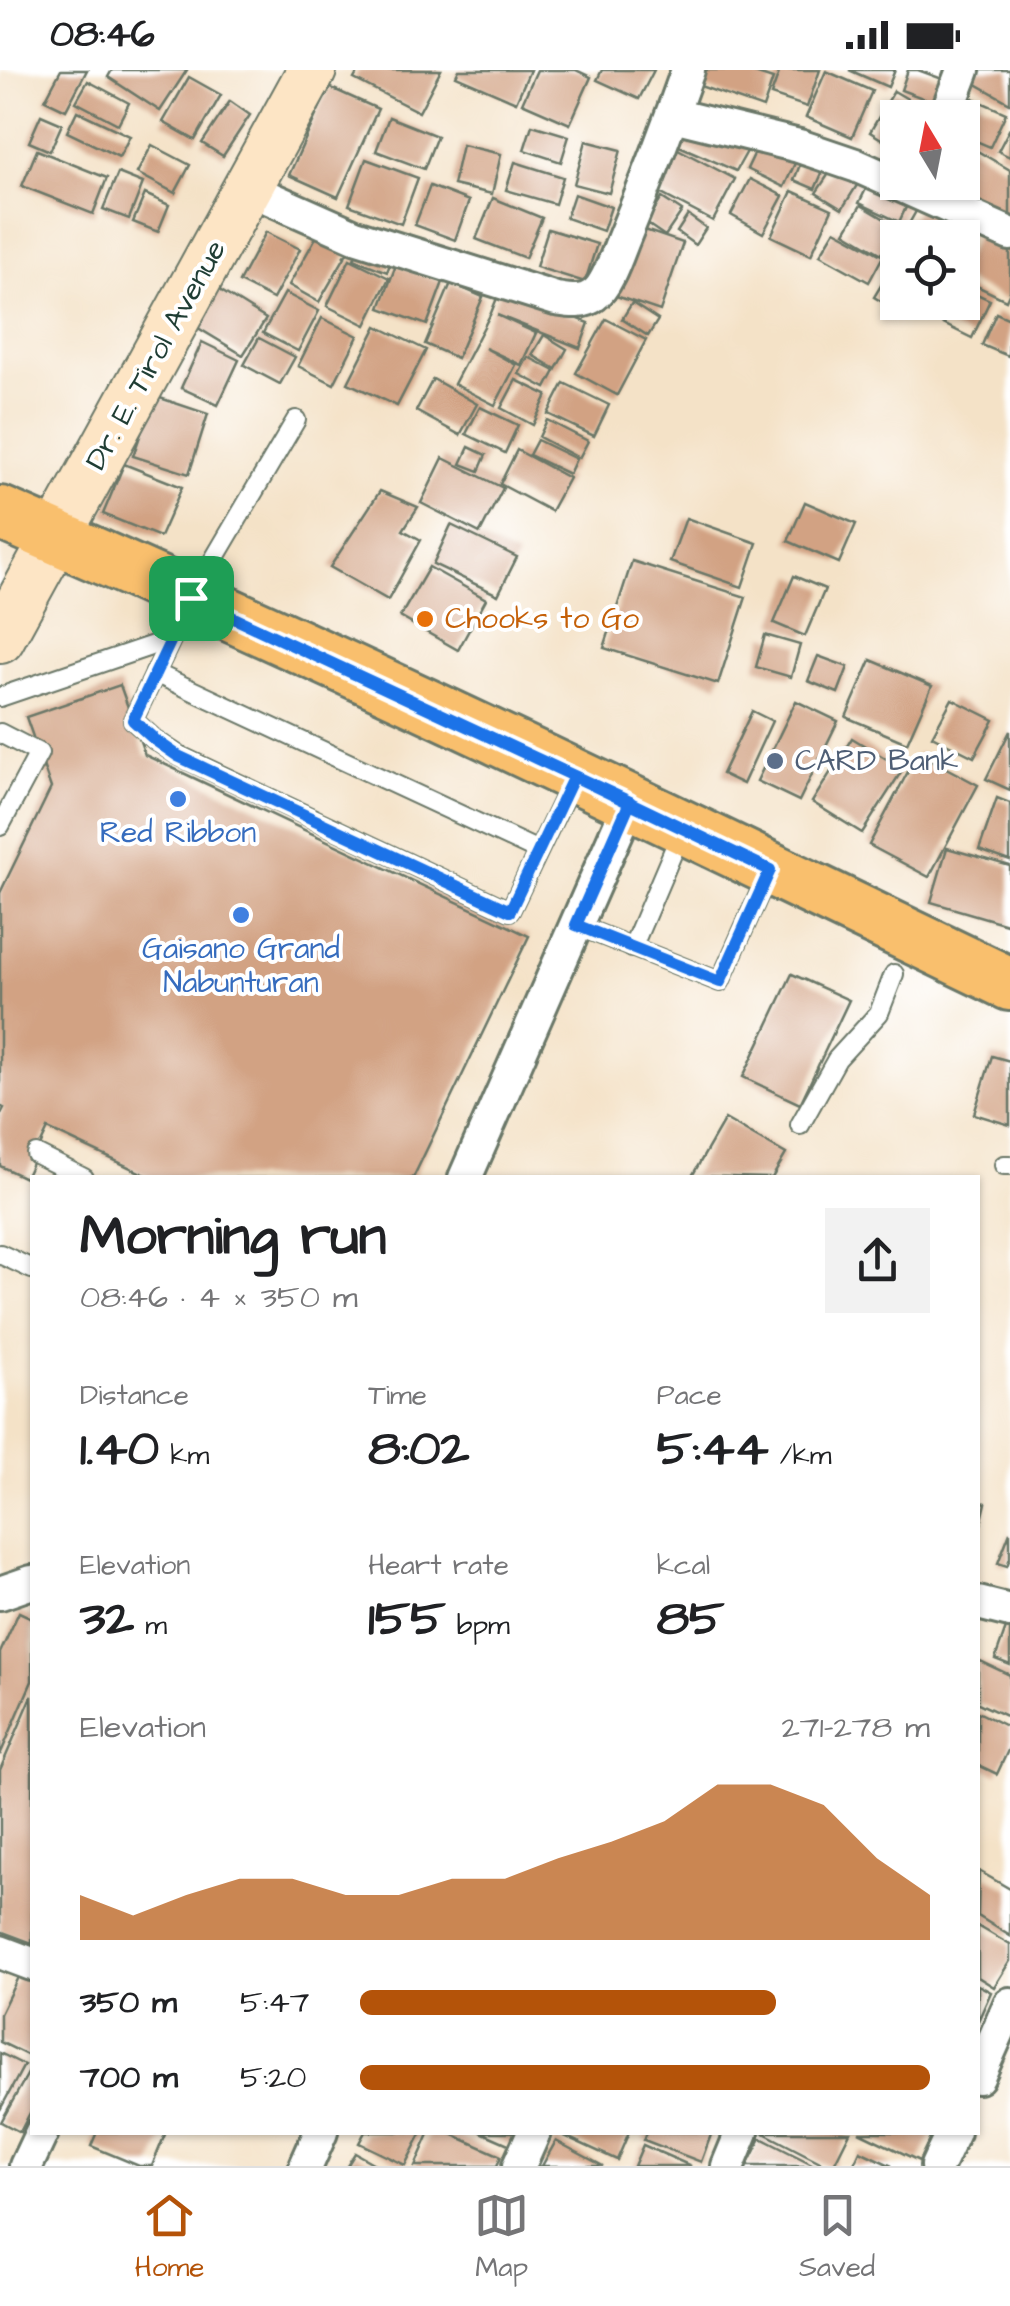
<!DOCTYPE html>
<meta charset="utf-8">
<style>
body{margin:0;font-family:"Architects Daughter",sans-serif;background:#f2f2f2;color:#202124;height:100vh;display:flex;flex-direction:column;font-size:38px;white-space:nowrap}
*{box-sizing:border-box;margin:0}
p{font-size:32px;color:#757577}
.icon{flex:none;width:55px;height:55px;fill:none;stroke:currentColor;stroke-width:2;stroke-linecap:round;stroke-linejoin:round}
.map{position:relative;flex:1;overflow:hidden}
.sheet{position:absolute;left:30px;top:1105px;width:950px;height:960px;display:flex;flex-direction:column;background:#fff;border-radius:0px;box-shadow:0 2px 8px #0004}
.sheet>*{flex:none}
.needle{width:65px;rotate:350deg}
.fabs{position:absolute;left:880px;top:30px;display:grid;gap:20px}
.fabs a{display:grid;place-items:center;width:100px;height:100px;border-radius:0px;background:#fff;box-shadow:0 2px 8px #0004;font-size:50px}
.pin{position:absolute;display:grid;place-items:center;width:85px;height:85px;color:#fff;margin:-42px;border-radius:20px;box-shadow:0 5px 15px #0006}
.round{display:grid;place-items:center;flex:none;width:105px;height:105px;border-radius:0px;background:#f2f2f2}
.summary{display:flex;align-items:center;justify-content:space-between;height:170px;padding:0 50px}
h1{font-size:55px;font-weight:700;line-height:75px}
.metrics{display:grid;grid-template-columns:repeat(3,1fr);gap:15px;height:170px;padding:10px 50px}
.metrics div{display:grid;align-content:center}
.metrics b{font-size:50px;font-weight:700}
.metrics small{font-size:28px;font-weight:400}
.metrics p{font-size:28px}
.chart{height:280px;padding:20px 50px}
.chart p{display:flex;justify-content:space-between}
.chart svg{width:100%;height:180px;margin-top:10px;fill:#b45309;opacity:.7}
ul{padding:0 50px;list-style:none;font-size:32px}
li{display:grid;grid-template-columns:160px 120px 1fr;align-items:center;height:75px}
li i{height:25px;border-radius:12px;background:#b45309}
.status{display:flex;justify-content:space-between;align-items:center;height:70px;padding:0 50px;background:#fff;direction:ltr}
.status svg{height:28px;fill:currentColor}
.dock{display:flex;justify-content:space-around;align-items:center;height:140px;border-top:2px solid #e0e0e0;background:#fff;font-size:28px;color:#757577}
.dock a{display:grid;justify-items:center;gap:5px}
.dock .on{color:#b45309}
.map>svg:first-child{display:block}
.building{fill:#d2a283}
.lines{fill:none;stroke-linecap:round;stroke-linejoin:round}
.lane-casing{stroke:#6a7767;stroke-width:22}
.street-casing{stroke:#6a7767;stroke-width:38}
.secondary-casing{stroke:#6a7767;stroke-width:52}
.primary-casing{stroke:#6a7767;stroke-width:58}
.lane{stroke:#fff;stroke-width:18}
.street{stroke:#fff;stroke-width:32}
.secondary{stroke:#fde5c5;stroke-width:48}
.primary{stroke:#f9bf6d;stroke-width:52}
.route-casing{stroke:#fff;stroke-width:20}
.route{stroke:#1a73e8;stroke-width:12}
.food-dot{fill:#e8710a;stroke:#fff;stroke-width:4}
.service-dot{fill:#5c6f8a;stroke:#fff;stroke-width:4}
.shop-dot{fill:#3f7fe0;stroke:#fff;stroke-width:4}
.labels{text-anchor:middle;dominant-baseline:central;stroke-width:8;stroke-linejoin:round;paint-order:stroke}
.street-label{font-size:30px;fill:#1f3d34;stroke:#fff}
.food-label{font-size:30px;fill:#c56008;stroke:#fff;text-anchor:start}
.service-label{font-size:30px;fill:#4e5e75;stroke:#fff;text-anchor:start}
.shop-label{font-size:30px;fill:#366cbe;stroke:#fff}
</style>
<div class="status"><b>08:46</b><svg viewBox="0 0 49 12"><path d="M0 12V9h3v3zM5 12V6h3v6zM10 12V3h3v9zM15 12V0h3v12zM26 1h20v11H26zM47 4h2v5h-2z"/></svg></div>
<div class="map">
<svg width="1010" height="2096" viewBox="0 0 1010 2096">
<rect width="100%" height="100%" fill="#fff"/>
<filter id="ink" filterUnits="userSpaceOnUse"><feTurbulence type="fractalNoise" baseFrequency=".01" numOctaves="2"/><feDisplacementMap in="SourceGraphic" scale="20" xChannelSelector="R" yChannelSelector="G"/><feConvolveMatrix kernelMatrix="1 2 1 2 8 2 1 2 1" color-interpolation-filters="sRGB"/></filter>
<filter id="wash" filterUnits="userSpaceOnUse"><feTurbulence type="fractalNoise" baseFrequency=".0048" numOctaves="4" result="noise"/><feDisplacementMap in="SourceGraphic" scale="40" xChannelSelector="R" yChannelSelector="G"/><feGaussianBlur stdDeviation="2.25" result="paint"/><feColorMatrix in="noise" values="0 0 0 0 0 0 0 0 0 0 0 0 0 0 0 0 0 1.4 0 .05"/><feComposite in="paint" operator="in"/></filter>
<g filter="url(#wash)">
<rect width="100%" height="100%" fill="#f4e2c7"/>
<g id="blocks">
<g class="building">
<path d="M61 0H87L66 40 45 30Z"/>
<path d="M112 0H187L160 41 108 7Z"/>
<path d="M359 0H441L419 42 354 9Z"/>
<path d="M459 0H530L516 32 456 6Z"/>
<path d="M537 0H576L591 7 570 54 522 33Z"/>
<path d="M602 0H654L639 29 597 10Z"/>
<path d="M706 0H745L773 9 763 38 700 16Z"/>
<path d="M780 0H820L807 37 771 25Z"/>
<path d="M849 0H895L888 17Z"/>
<path d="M908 0H918L945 10 936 33 901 20Z"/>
<path d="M977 0H1010V33L971 11Z"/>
<path d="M826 1 872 21 852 67 806 47Z"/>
<path d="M189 7 221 25 195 70 163 52Z"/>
<path d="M88 11 129 33 118 54 76 32Z"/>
<path d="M329 17 378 39 338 127 289 105Z"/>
<path d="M894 21 935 45 933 48H898V79L870 62Z"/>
<path d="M970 27 1006 43 990 77 962 65V48Z"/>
<path d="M230 31 250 45 223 86 202 73Z"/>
<path d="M77 41 130 66 119 87 67 62Z"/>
<path d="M41 45 62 54 50 81 29 72Z"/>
<path d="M389 47 437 66 424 99 376 81Z"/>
<path d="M532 55 569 66 561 92 524 80Z"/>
<path d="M686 55 750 76 736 101 677 75Z"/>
<path d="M1010 58V87L998 81Z"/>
<path d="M586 71 621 80 609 123 574 114Z"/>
<path d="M962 72 1010 100V152L945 112H962Z"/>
<path d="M152 75 190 95 175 123 137 103Z"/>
<path d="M462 75 501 84 492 124 453 115Z"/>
<path d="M758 76 795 93 784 117 747 99Z"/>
<path d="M676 78 735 109 713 151 654 120Z"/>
<path d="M37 80 107 108 93 144 22 116Z"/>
<path d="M366 89 418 108 401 154 349 135Z"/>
<path d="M515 92 563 107 555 134 506 120Z"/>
<path d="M801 92 823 101 815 119 794 110Z"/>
<path d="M836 93 861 109 842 139 816 123Z"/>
<path d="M118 103 143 113 129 149 103 139Z"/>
<path d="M750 109 783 126 763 163 731 145Z"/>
<path d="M870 111 909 131 899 152 859 133Z"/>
<path d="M430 116 469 131 455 170 415 155Z"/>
<path d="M792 121 832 139 811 185 771 166Z"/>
<path d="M145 124 169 135 158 162 133 152Z"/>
<path d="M574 124 611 137 603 161 566 148Z"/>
<path d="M493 128 542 148 525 188 476 169Z"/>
<path d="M662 128 682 141 665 166 646 153Z"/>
<path d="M861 135 898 157 882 184 845 162Z"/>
<path d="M919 136 962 159 957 168H901Z"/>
<path d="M688 145 706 158 695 175 677 162Z"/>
<path d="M636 157 683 173 660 241 613 225Z"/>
<path d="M548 159 597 174 585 212 536 197Z"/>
<path d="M835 160 883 186 869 212 820 185Z"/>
<path d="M266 162 300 179 273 229 239 212Z"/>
<path d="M978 163 1010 178V221L1006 230 962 209V194Z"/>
<path d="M318 164 348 181 345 186 343 185 345 187 319 232 289 215Z"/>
<path d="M359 176 392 189 387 202 354 189Z"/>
<path d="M898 187V232H921L911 249 874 227Z"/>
<path d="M350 189 389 208 366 255 327 236Z"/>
<path d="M396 195 443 212 427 255 380 238Z"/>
<path d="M451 213 483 227 457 288 425 274Z"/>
<path d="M962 217 990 230 972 268 925 245 931 232H962Z"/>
<path d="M501 218 589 253 580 278 497 245 536 263 521 295 485 278 516 295 495 335 454 314 491 243Z"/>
<path d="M218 219 266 249 243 285 195 256Z"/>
<path d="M285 223 319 241 298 281 263 263Z"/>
<path d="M632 233 658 250 648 266 622 249Z"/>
<path d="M996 243 1010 249 1008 286 982 275Z"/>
<path d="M322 248 358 266 334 314 298 296Z"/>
<path d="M606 249 646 270 617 325 576 303Z"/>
<path d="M377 256 426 280 397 336 348 313Z"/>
<path d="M544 265 567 279 556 299 532 285Z"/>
<path d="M259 268 295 287 280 314 244 295Z"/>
<path d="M202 272 239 290 218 335 181 318Z"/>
<path d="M528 287 555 301 546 318 519 304Z"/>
<path d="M433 309 477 334 460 365 416 341Z"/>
<path d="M516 310 547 325 533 355 501 338Z"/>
<path d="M564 313 609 335 594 366 548 344Z"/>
<path d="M154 326 208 344 189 404 133 386Z"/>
<path d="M480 337 518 355 505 383 466 364Z"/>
<path d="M547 350 588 371 579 388 539 367Z"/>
<path d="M537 370 576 389 569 404 529 385Z"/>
<path d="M469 377 486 385 479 401 461 394Z"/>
<path d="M517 380 569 408 551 441 500 414Z"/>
<path d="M443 388 503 418 480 463 421 433Z"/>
<path d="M124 394 182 417 160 467 103 444Z"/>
<path d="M380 421 418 437 403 460 421 470 388 530 330 497Z"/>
<path d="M805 432 856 454 839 493 788 471Z"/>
<path d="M686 448 757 473 742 517 670 492Z"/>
<path d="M451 455 517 487 498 525 433 494Z"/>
<path d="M632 491 746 527 718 614 604 578Z"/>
<path d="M429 497 486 529 458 580 400 547Z"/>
<path d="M794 506 825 519 805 566 774 553Z"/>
<path d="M765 565 800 575 791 607 756 597Z"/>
<path d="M818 586 848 597 838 623 808 611Z"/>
<path d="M871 590 932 616 907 673 846 647Z"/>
<path d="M120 615 145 685 529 866 413 1108H152L48 1059 25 1108 0 1096V1046L4 1038 0 1036V823L51 718 26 647Z"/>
<path d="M952 629 994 650 974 687 932 666Z"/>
<path d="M796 631 838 651 799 731 757 711Z"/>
<path d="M752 641 772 651 743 714 722 704Z"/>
<path d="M1010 661V720L986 709Z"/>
<path d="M852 668 903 699 862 763 812 732Z"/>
<path d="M918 683 978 715 929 807 869 775Z"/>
<path d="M997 728 1010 733V791L979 780Z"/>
<path d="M947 778 1010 796V855L931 832Z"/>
<path d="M792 904 849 930 800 1034 743 1007Z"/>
<path d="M992 986 1010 991V1055L974 1044Z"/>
<path d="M725 1049 786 1084 772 1108 692 1106Z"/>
<path d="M978 1431 986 1433 979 1463H978Z"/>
<path d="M1010 1462V1488L1007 1496 998 1493Z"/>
<path d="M19 1542 32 1548V1611L0 1685V1583Z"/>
<path d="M1007 1555 1010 1557V1595L995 1589Z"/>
<path d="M978 1590 1010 1605V1648L978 1633Z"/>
<path d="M32 1626V1873L0 1861V1700Z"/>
<path d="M978 1642 1010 1658V1676L997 1704 978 1695Z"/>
<path d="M979 1801 1010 1819V1866L978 1846Z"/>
<path d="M978 1856 1010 1875V1891L994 1917 978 1907Z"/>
<path d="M22 1899 32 1904V1980L29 1986 0 1972V1944Z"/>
<path d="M978 1915 991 1922 978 1951Z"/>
<path d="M0 1983 24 1995 0 2040Z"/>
<path d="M32 1996V2039L20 2062 1 2052Z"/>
<path d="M97 2062H166L152 2096H139L91 2076Z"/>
<path d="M365 2062H422L405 2095 359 2073Z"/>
<path d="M430 2062H447L501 2086 497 2096H415Z"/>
<path d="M481 2062H519L513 2076Z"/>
<path d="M556 2062H629L617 2090Z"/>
<path d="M647 2062H712L701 2092 644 2070Z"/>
<path d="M762 2062H850L833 2096H828Z"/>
<path d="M859 2062H933L919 2091Z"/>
<path d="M761 2068 816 2096H747Z"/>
<path d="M556 2071 603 2096H542Z"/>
<path d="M643 2075 691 2096H634Z"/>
<path d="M860 2081 892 2096H853Z"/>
<path d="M355 2083 378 2096H347Z"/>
</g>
</g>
</g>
<g filter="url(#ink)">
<use href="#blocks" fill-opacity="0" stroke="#6a7767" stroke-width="2.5"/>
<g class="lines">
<defs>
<g id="lane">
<path d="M296 350 191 528 133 650 155 670 178 685 510 841 572 711"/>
<path d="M155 603 538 781"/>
<path d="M0 627 171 569"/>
<path d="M0 663 39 683 0 756"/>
<path d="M576 855 720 912 769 802"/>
<path d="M632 878 681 763"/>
<path d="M800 1055 837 989 879 943 894 904"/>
<path d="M36 1084 84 1108"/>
<path d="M1004 1095H1010"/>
<path d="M0 1184 32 1199"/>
</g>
<g id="street">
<path d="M673 45 799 76 855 95 1010 164"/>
<path d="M945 48 963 0"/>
<path d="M247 118 355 166 556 229C569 231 583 234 594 225 607 216 617 185 623 170 646 114 668 57 688 0"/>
<path d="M465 1108 630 732"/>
<path d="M0 1523 32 1512"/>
<path d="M978 1533 1010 1541"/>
<path d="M0 1882 32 1894"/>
<path d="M978 2007 1010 1934"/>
<path d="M26 2096 42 2062"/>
<path d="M306 2096 321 2062"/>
<path d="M519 2096 534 2062"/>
<path d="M728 2096 742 2062"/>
<path d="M937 2096 953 2062"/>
</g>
<path id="secondary" d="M0 569 312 0"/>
<path id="primary" d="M0 443C341 590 675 753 1010 914"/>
</defs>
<use href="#lane" class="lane-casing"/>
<use href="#street" class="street-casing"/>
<use href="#secondary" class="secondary-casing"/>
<use href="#primary" class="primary-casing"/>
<use href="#lane" class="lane"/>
<use href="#street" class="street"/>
<use href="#secondary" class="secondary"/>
<use href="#primary" class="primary"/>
</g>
</g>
<g class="lines" filter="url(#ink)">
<defs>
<path id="route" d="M191 528 133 650 155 670 178 686 510 841 574 706 770 800 720 912 576 855 630 732 191 528"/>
</defs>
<use href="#route" class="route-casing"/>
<use href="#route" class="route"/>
</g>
<circle class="food-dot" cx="425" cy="549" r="10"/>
<circle class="service-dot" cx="775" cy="691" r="10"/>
<g class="shop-dot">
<circle cx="178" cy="729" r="10"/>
<circle cx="241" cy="845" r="10"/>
</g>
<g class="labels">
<g class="street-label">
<text transform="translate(156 285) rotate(-61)">Dr. E. Tirol Avenue</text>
</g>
<g class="food-label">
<text x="445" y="549">Chooks to Go</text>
</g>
<g class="service-label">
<text x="795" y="691">CARD Bank</text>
</g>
<g class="shop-label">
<text x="178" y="763">Red Ribbon</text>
<text x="241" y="879">Gaisano Grand<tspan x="241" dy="34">Nabunturan</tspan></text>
</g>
</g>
</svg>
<div class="fabs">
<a><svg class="needle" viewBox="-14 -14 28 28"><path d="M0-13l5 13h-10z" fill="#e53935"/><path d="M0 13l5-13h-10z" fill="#757577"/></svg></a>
<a><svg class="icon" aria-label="locate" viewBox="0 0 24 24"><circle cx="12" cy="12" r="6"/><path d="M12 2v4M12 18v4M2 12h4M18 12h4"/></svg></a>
</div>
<div class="pin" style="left:191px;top:528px;background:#1e9e55"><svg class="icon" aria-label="arrive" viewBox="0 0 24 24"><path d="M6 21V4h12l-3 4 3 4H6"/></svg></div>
<section class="sheet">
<div class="summary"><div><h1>Morning run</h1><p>08:46 · 4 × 350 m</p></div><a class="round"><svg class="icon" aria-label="share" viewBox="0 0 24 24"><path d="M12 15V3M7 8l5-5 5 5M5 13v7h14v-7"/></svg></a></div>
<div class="metrics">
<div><p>Distance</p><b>1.40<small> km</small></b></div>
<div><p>Time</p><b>8:02</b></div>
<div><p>Pace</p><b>5:44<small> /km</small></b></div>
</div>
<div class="metrics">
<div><p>Elevation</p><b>32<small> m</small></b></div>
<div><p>Heart rate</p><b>155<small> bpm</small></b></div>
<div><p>kcal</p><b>85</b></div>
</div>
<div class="chart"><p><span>Elevation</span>271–278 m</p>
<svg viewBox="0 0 160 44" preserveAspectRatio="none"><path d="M0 44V33L10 38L20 33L30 29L40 29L50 33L60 33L70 29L80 29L90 24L100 20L110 15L120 6L130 6L140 11L150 24L160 33V44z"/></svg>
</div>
<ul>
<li><b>350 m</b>5:47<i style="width:73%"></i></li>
<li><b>700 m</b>5:20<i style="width:100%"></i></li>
</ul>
</section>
</div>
<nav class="dock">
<a class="on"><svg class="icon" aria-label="home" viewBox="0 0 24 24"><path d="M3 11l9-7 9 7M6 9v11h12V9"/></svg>Home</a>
<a><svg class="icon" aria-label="map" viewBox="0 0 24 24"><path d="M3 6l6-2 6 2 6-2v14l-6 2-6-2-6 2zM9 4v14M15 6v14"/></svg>Map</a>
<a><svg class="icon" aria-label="saved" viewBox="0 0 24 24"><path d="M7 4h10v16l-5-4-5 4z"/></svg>Saved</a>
</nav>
